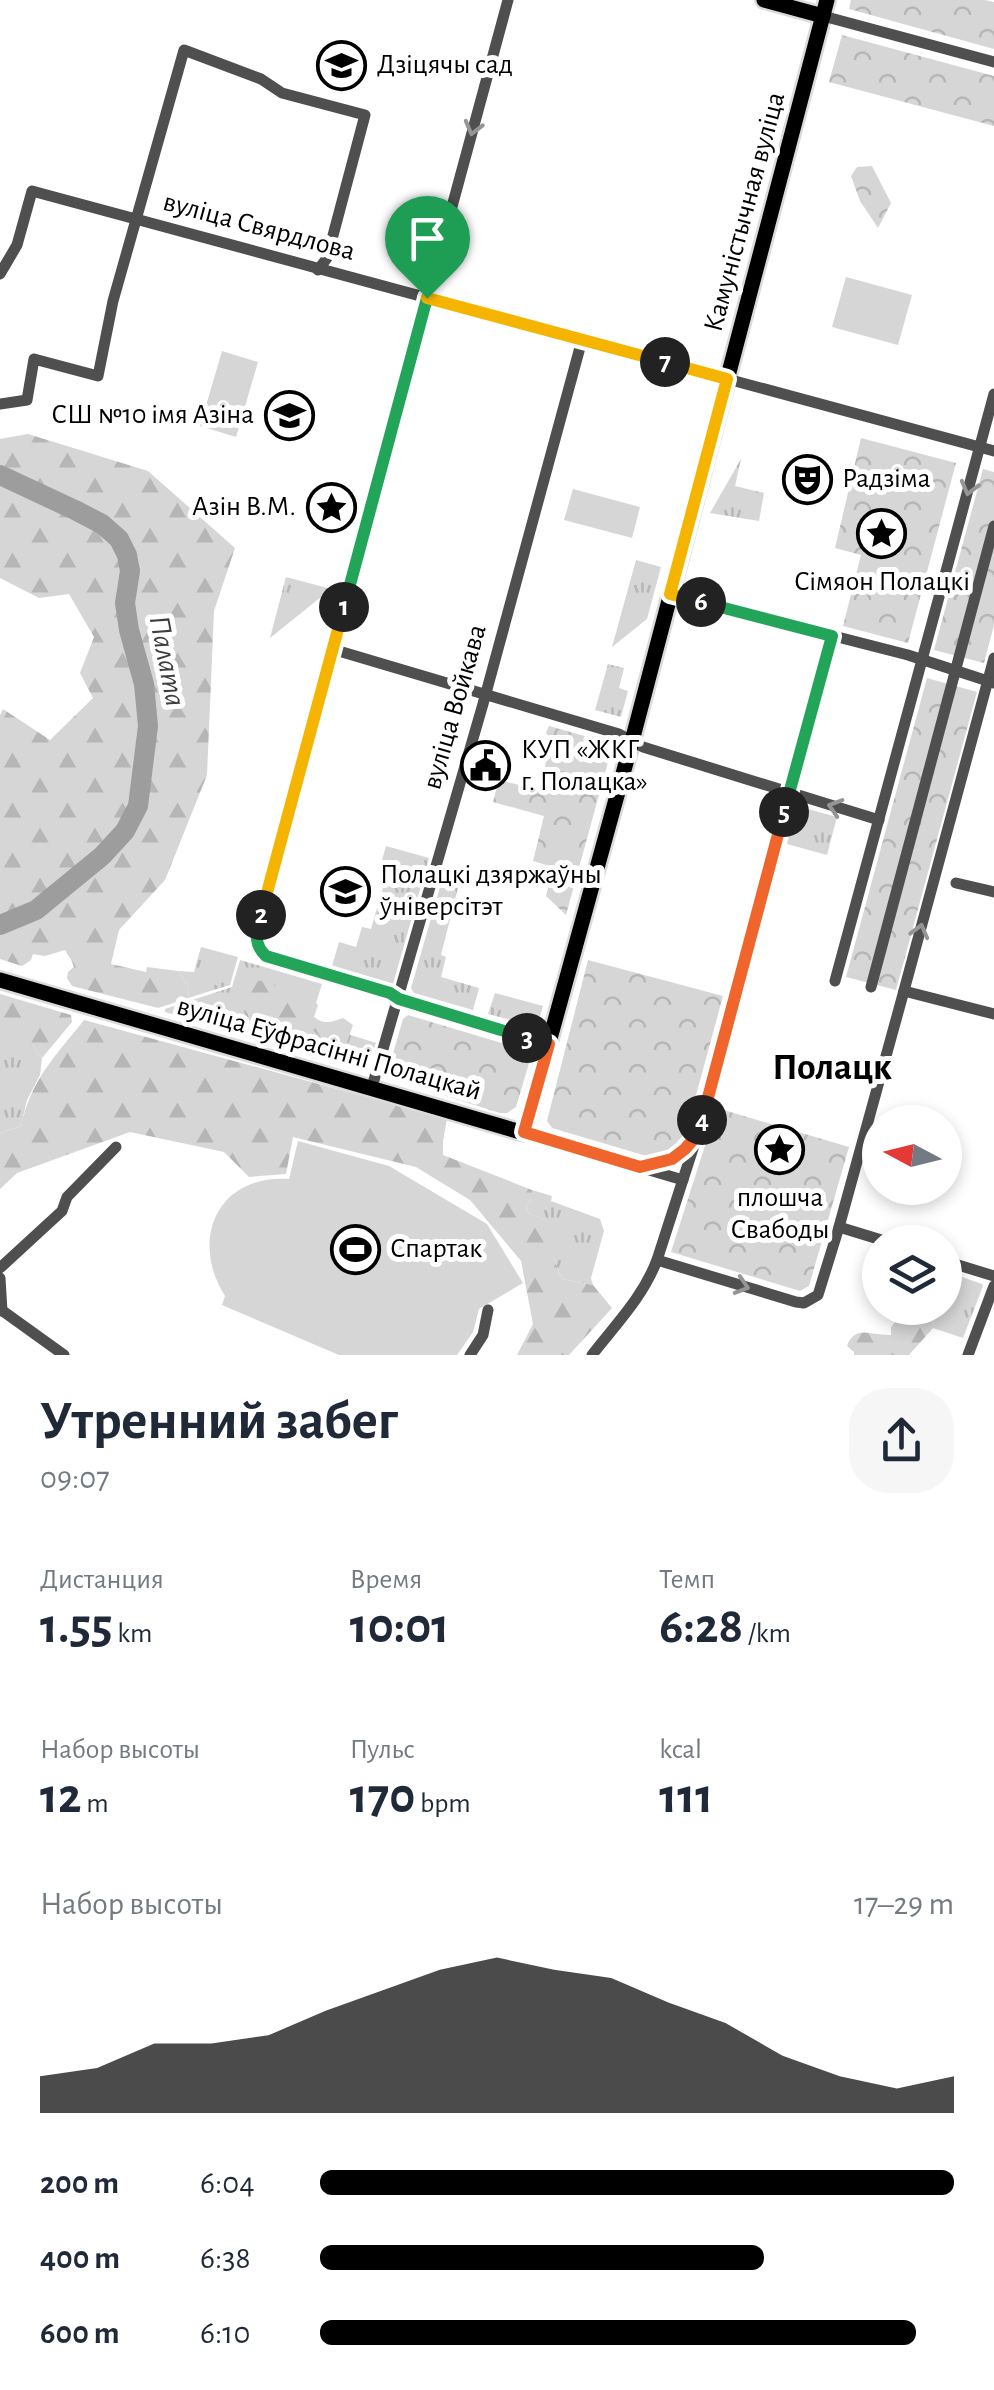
<!DOCTYPE html>
<html lang="ru">
<meta charset="utf-8">
<style>
body{margin:0;font-family:"Alegreya Sans",sans-serif;background:#f6f6f7;color:#1f2937;height:100vh;display:flex;flex-direction:column;font-size:38px;white-space:nowrap}
*{box-sizing:border-box;margin:0}
p{font-size:32px;color:#747a83}
.icon{flex:none;width:55px;height:55px;fill:none;stroke:currentColor;stroke-width:2;stroke-linecap:round;stroke-linejoin:round}
.map{position:relative;height:1355px;overflow:hidden}
.panel{display:flex;flex-direction:column;background:#fff;flex:1}
.panel>*{flex:none}
.needle{width:65px;rotate:277deg}
.buttons{position:absolute;left:862px;top:1105px;display:grid;gap:20px}
.buttons a{display:grid;place-items:center;width:100px;height:100px;border-radius:50%;background:#fff;box-shadow:0 5px 15px #0003;font-size:50px}
.pin{position:absolute;display:grid;place-items:center;width:85px;height:85px;color:#fff;margin:-102px -42px;border-radius:50% 50% 50% 0;rotate:-45deg;box-shadow:0 0 10px #0007}
.pin .icon{rotate:45deg}
.km{position:absolute;width:50px;height:50px;margin:-25px;border-radius:50%;background:#222;color:#fff;font-size:28px;line-height:50px;text-align:center}
.round{display:grid;place-items:center;flex:none;width:105px;height:105px;border-radius:40px;background:#f6f6f7}
.overview{display:flex;align-items:center;justify-content:space-between;height:170px;padding:0 40px}
h1{font-size:55px;font-weight:700;line-height:75px}
.metrics{display:grid;grid-template-columns:repeat(3,1fr);gap:15px;height:170px;padding:10px 40px}
.metrics div{display:grid;align-content:center}
.metrics b{font-size:50px;font-weight:700}
.metrics small{font-size:28px;font-weight:400}
.metrics p{font-size:28px}
.chart{height:280px;padding:20px 40px}
.chart p{display:flex;justify-content:space-between}
.chart svg{width:100%;height:180px;margin-top:10px;fill:#000;opacity:.7}
ul{padding:0 40px;list-style:none;font-size:32px}
li{display:grid;grid-template-columns:160px 120px 1fr;align-items:center;height:75px}
li i{height:25px;border-radius:12px;background:#000}
.map>svg:first-child{display:block}
.grass{fill:url(#grass-tufts)}
.forest{fill:url(#forest-firs)}
.park{fill:url(#park-crowns)}
.pitch{fill:#d6d6d6}
.lines{fill:none;stroke-linecap:round;stroke-linejoin:round}
.river{stroke:#9d9d9d;stroke-width:20}
.major-casing{stroke:#dbdbdb;stroke-width:20}
.minor{stroke:#4f4f4f;stroke-width:11}
.major{stroke:#000;stroke-width:15}
.oneway{stroke:#959595}
.split-1-casing{stroke:#fff;stroke-width:20}
.split-2-casing{stroke:#fff;stroke-width:20}
.split-3-casing{stroke:#fff;stroke-width:20}
.split-4-casing{stroke:#fff;stroke-width:20}
.split-5-casing{stroke:#fff;stroke-width:20}
.split-6-casing{stroke:#fff;stroke-width:20}
.split-7-casing{stroke:#fff;stroke-width:20}
.split-8-casing{stroke:#fff;stroke-width:20}
.split-1{stroke:#22a559;stroke-width:12}
.split-2{stroke:#f5b400;stroke-width:12}
.split-3{stroke:#22a559;stroke-width:12}
.split-4{stroke:#f0652b;stroke-width:12}
.split-5{stroke:#f0652b;stroke-width:12}
.split-6{stroke:#22a559;stroke-width:12}
.split-7{stroke:#f5b400;stroke-width:12}
.split-8{stroke:#f5b400;stroke-width:12}
.labels{text-anchor:middle;dominant-baseline:central;stroke-width:10;stroke-linejoin:round;paint-order:stroke}
.poi-label{font-size:28px;fill:#000;stroke:#fff;text-anchor:start}
.street-label{font-size:28px;fill:#000;stroke:#fff}
.water-label{font-size:30px;font-style:italic;fill:#3e3e3e;stroke:#fff}
.district-label{font-size:38px;font-weight:bold;fill:#000;stroke:#fff}
</style>
<div class="map">
<svg width="994" height="1355" viewBox="0 0 994 1355">
<defs>
<pattern id="grass-tufts" width="24" height="20" patternUnits="userSpaceOnUse" patternTransform="scale(2.5)"><rect width="24" height="20" fill="#d6d6d6"/><path d="M3 7l-1-3M5 7V3M7 7l1-3M15 17l-1-3M17 17v-4M19 17l1-3" fill="none" stroke="#b6b6b6"/></pattern>
<pattern id="forest-firs" width="22" height="20" patternUnits="userSpaceOnUse" patternTransform="scale(2.5)"><rect width="22" height="20" fill="#d6d6d6"/><path d="M5 1l3.5 6h-7zM16 11l3.5 6h-7z" fill="#b6b6b6"/></pattern>
<pattern id="park-crowns" width="20" height="18" patternUnits="userSpaceOnUse" patternTransform="scale(2.5)"><rect width="20" height="18" fill="#d6d6d6"/><path d="M2 6a3 3 0 1 1 6 0M12 15a3 3 0 1 1 6 0" fill="none" stroke="#b6b6b6"/></pattern>
</defs>
<rect width="100%" height="100%" fill="#fff"/>
<g class="grass">
<path d="M741 459 735 486 764 493 759 521 710 513Z"/>
<path d="M636 560 661 567 647 619 612 647Z"/>
<path d="M286 577 331 589 270 638Z"/>
<path d="M608 664 624 668 619 688 628 691 621 717 595 710Z"/>
<path d="M797 806 837 817 827 855 787 844Z"/>
<path d="M386 846 429 858 393 984 332 966 339 942 356 947 362 927 371 929 387 874 379 871Z"/>
<path d="M442 880 459 884 441 955 446 957 441 977 479 988 473 1010 414 993 411 988Z"/>
<path d="M201 947 238 957 230 985 188 998 189 987 178 971 194 972Z"/>
<path d="M240 960 322 984 310 1022 376 1043 366 1069 361 1071 165 1012V1009L232 987Z"/>
<path d="M495 993 543 1006 537 1027 488 1014Z"/>
<path d="M0 1044H32L42 1058 40 1075 27 1100 21 1126 0 1133Z"/>
<path d="M532 1190 552 1196 551 1201 600 1219 604 1231 591 1278 593 1285 562 1279 553 1256 558 1226 529 1213 526 1206 532 1199Z"/>
<path d="M945 1271 982 1284 983 1286 963 1338 933 1328 935 1308H945Z"/>
</g>
<g class="forest">
<path d="M28 434 148 471 235 548 214 611 207 775 165 880 119 930 111 964 146 972 147 967 178 971 189 987 188 998 158 1008 72 986 67 978 68 972 74 967 71 959 65 950 45 956 33 954 31 960 22 966 0 959V715L3 709 50 740 93 698 80 673 94 637 69 594 39 598 0 578V439Z"/>
<path d="M264 980 270 989 280 982H288L292 986 295 981H302L307 990V1001H314L318 1005 314 1017C324 1025 332 1022 343 1018L353 1025 346 1045 338 1054 323 1055 315 1048 320 1037 313 1030 302 1028 295 1040 279 1039 270 1032 268 1017 258 1018 246 1012 242 995 253 982Z"/>
<path d="M0 994 71 1015 72 1022 42 1058 32 1044H0Z"/>
<path d="M84 1020 447 1119 443 1141V1155L532 1190V1199L526 1206 529 1213 559 1226 566 1236 553 1256 562 1279 593 1285 612 1308 569 1355H517L533 1324 521 1261 470 1200 416 1167 293 1137 286 1174 249 1177 224 1152 130 1132 17 1173 0 1189V1133L21 1126C32 1078 54 1058 84 1020Z"/>
<path d="M907 1308H935L933 1328 909 1355H854V1352L847 1346C855 1324 872 1336 891 1335V1327Z"/>
</g>
<g class="park">
<path d="M851 0H985L994 2V49L849 9Z"/>
<path d="M842 35 994 76V126L829 82Z"/>
<path d="M872 166 891 203 878 228 860 201 851 176 857 167Z"/>
<path d="M861 438 956 463 908 643 843 626 861 555 835 548Z"/>
<path d="M983 469 994 472V625L984 663 934 650Z"/>
<path d="M927 678 977 692 896 990 846 977Z"/>
<path d="M549 726 613 744 566 915 546 896 553 867 533 861 544 816 493 802 499 780 540 790 551 739 546 733Z"/>
<path d="M588 960 723 996 686 1132 669 1151 654 1156 643 1155 552 1128 547 1121Z"/>
<path d="M408 1015 528 1051 530 1060 516 1107 507 1113H500L388 1078 387 1074 403 1019Z"/>
<path d="M717 1108 849 1147 809 1286 800 1291 671 1252Z"/>
</g>
<g class="pitch">
<path d="M846 277 912 295 898 345 832 327Z"/>
<path d="M222 351 258 362 236 437 200 426Z"/>
<path d="M573 489 640 507 632 538 564 520Z"/>
<path d="M298 1141 389 1166 487 1224 523 1283 479 1309 473 1332 457 1355H339L222 1305 225 1296C189 1239 218 1174 289 1179Z"/>
</g>
<g class="lines">
<path class="river" d="M0 475 75 510 102 524 119 539 127 555 130 571 125 603 129 630 144 684 148 726 138 806 125 831 102 856 36 910 0 925"/>
<defs>
<g id="major">
<path d="M764 0 823 16"/>
<path d="M0 980 524 1133 632 741 827 0"/>
</g>
</defs>
<use href="#major" class="major-casing"/>
<g class="minor">
<path d="M508 0 257 926 258 949 272 959 390 993 399 999 549 1044"/>
<path d="M823 16 994 62"/>
<path d="M0 274 17 245 32 191 994 451"/>
<path d="M0 404 27 400 34 359 98 376 113 301 184 50 261 79 282 93 365 115 327 258 318 270"/>
<path d="M670 594 908 655 994 683"/>
<path d="M332 649 619 734 643 747 879 820"/>
<path d="M956 883 994 892"/>
<path d="M835 981 994 394"/>
<path d="M871 987 994 526"/>
<path d="M904 991 994 1014"/>
<path d="M372 1087 483 704 582 340"/>
<path d="M524 1133 683 1180"/>
<path d="M643 1166 671 1159 692 1141"/>
<path d="M839 1227 888 1242"/>
<path d="M657 1260 796 1302 804 1303 818 1295 839 1227 902 998 994 658"/>
<path d="M945 1261 994 1276"/>
<path d="M0 1268 62 1211 67 1197 116 1147"/>
<path d="M0 1278 2 1311"/>
<path d="M0 1309 64 1355"/>
<path d="M470 1355 483 1335 488 1310"/>
<path d="M592 1355C616 1324 643 1297 657 1260L699 1130 833 636"/>
<path d="M968 1355 994 1286"/>
</g>
<use href="#major" class="major"/>
</g>
<defs><path id="oneway-chevron" d="M-2-3.5L2.5 0L-2 3.5" fill="none" stroke-width="1.6" stroke-linecap="round" stroke-linejoin="round" transform="scale(2.5)"/></defs>
<g class="oneway">
<use href="#oneway-chevron" transform="translate(473 128) rotate(105)"/>
<use href="#oneway-chevron" transform="translate(969 488) rotate(105)"/>
<use href="#oneway-chevron" transform="translate(835 807) rotate(-163)"/>
<use href="#oneway-chevron" transform="translate(920 931) rotate(-75)"/>
<use href="#oneway-chevron" transform="translate(742 1286) rotate(17)"/>
</g>
<g class="lines">
<defs>
<path id="split-1" d="M344 607 427 298"/>
<path id="split-2" d="M261 915 344 607"/>
<path id="split-3" d="M261 915C256 930 253 944 266 956L390 993 399 999 527 1038"/>
<path id="split-4" d="M527 1038 549 1044 524 1132 640 1167 672 1159 685 1149 698 1134 702 1120"/>
<path id="split-5" d="M702 1120 784 812"/>
<path id="split-6" d="M701 602 832 636 784 812"/>
<path id="split-7" d="M665 362 727 379 670 594 701 602"/>
<path id="split-8" d="M427 298 665 362"/>
</defs>
<use href="#split-1" class="split-1-casing"/>
<use href="#split-2" class="split-2-casing"/>
<use href="#split-3" class="split-3-casing"/>
<use href="#split-4" class="split-4-casing"/>
<use href="#split-5" class="split-5-casing"/>
<use href="#split-6" class="split-6-casing"/>
<use href="#split-7" class="split-7-casing"/>
<use href="#split-8" class="split-8-casing"/>
<use href="#split-1" class="split-1"/>
<use href="#split-2" class="split-2"/>
<use href="#split-3" class="split-3"/>
<use href="#split-4" class="split-4"/>
<use href="#split-5" class="split-5"/>
<use href="#split-6" class="split-6"/>
<use href="#split-7" class="split-7"/>
<use href="#split-8" class="split-8"/>
</g>
<defs>
<symbol id="school-ring" viewBox="-11 -11 22 22"><circle r="9.5" fill="#fff" stroke="#000" stroke-width="1.5"/><path d="M0-5L7-2L0 1L-7-2ZM-4 1L0 2.5L4 1V4Q0 6-4 4Z" fill="#000"/></symbol>
<symbol id="theatre-ring" viewBox="-11 -11 22 22"><circle r="9.5" fill="#fff" stroke="#000" stroke-width="1.5"/><path d="M-5-5.5Q0-4 5-5.5V0Q5 5 0 6Q-5 5-5 0ZM-3.3-2.5H-1v1.5H-3.3ZM1-2.5H3.3v1.5H1ZM-2.8 1Q0 5.5 2.8 1Z" fill="#000"/></symbol>
<symbol id="sight-ring" viewBox="-11 -11 22 22"><circle r="9.5" fill="#fff" stroke="#000" stroke-width="1.5"/><path d="M0-6L1.8-2.2L6-1.7L2.9 1.2L3.7 5.4L0 3.3L-3.7 5.4L-2.9 1.2L-6-1.7L-1.8-2.2Z" fill="#000"/></symbol>
<symbol id="civic-ring" viewBox="-11 -11 22 22"><circle r="9.5" fill="#fff" stroke="#000" stroke-width="1.5"/><path d="M-.6-6.5H3V-4.5H.6V-3L4-1V1h2V6H-6V1h2V-1L-.6-3ZM-1.2 2.5V6h2.4V2.5Z" fill="#000"/></symbol>
<symbol id="university-ring" viewBox="-11 -11 22 22"><circle r="9.5" fill="#fff" stroke="#000" stroke-width="1.5"/><path d="M0-5L7-2L0 1L-7-2ZM-4 1L0 2.5L4 1V4Q0 6-4 4Z" fill="#000"/></symbol>
<symbol id="stadium-ring" viewBox="-11 -11 22 22"><circle r="9.5" fill="#fff" stroke="#000" stroke-width="1.5"/><path d="M0-5a6.5 5 0 1 0 0 10a6.5 5 0 1 0 0-10ZM-3.5-1.8h7v3.6h-7Z" fill="#000"/></symbol>
</defs>
<g fill-rule="evenodd">
<use href="#school-ring" x="314" y="38" width="55" height="55"/>
<use href="#school-ring" x="262" y="388" width="55" height="55"/>
<use href="#theatre-ring" x="780" y="452" width="55" height="55"/>
<use href="#sight-ring" x="304" y="480" width="55" height="55"/>
<use href="#sight-ring" x="854" y="506" width="55" height="55"/>
<use href="#civic-ring" x="458" y="738" width="55" height="55"/>
<use href="#university-ring" x="318" y="864" width="55" height="55"/>
<use href="#sight-ring" x="752" y="1122" width="55" height="55"/>
<use href="#stadium-ring" x="328" y="1222" width="55" height="55"/>
</g>
<g class="labels">
<g class="poi-label">
<text x="377" y="65">Дзіцячы сад</text>
<text x="254" y="415" text-anchor="end">СШ №10 імя Азіна</text>
<text x="842" y="479">Радзіма</text>
<text x="296" y="507" text-anchor="end">Азін В.М.</text>
<text x="882" y="582" text-anchor="middle">Сімяон Полацкі</text>
<text x="521" y="750">КУП «ЖКГ<tspan x="521" dy="32">г. Полацка»</tspan></text>
<text x="380" y="875">Полацкі дзяржаўны<tspan x="380" dy="32">ўніверсітэт</tspan></text>
<text x="780" y="1198" text-anchor="middle">плошча<tspan x="780" dy="32">Свабоды</tspan></text>
<text x="390" y="1249">Спартак</text>
</g>
<g class="street-label">
<text transform="translate(745 212) rotate(-75)">Камуністычная вуліца</text>
<text transform="translate(259 227) rotate(15)">вуліца Свярдлова</text>
<text transform="translate(455 707) rotate(-74)">вуліца Войкава</text>
<text transform="translate(329 1049) rotate(16)">вуліца Еўфрасінні Полацкай</text>
</g>
<g class="water-label">
<text transform="translate(167 661) rotate(79)">Палата</text>
</g>
<g class="district-label">
<text x="832" y="1068">Полацк</text>
</g>
</g>
</svg>
<div class="buttons">
<a><svg class="needle" viewBox="-14 -14 28 28"><path d="M0-13l5 13h-10z" fill="#e53935"/><path d="M0 13l5-13h-10z" fill="#747a83"/></svg></a>
<a><svg class="icon" aria-label="layers" viewBox="0 0 24 24"><path d="M12 4l9 5-9 5-9-5zM3 14l9 5 9-5"/></svg></a>
</div>
<div class="pin" style="left:427px;top:298px;background:#1e9e55"><svg class="icon" aria-label="arrive" viewBox="0 0 24 24"><path d="M6 21V4h12l-3 4 3 4H6"/></svg></div>
<b class="km" style="left:344px;top:607px">1</b>
<b class="km" style="left:261px;top:915px">2</b>
<b class="km" style="left:527px;top:1038px">3</b>
<b class="km" style="left:702px;top:1120px">4</b>
<b class="km" style="left:784px;top:812px">5</b>
<b class="km" style="left:701px;top:602px">6</b>
<b class="km" style="left:665px;top:362px">7</b>
</div>
<section class="panel">
<div class="overview"><div><h1>Утренний забег</h1><p>09:07</p></div><a class="round"><svg class="icon" aria-label="share" viewBox="0 0 24 24"><path d="M12 15V3M7 8l5-5 5 5M5 13v7h14v-7"/></svg></a></div>
<div class="metrics">
<div><p>Дистанция</p><b>1.55<small> km</small></b></div>
<div><p>Время</p><b>10:01</b></div>
<div><p>Темп</p><b>6:28<small> /km</small></b></div>
</div>
<div class="metrics">
<div><p>Набор высоты</p><b>12<small> m</small></b></div>
<div><p>Пульс</p><b>170<small> bpm</small></b></div>
<div><p>kcal</p><b>111</b></div>
</div>
<div class="chart"><p><span>Набор высоты</span>17–29 m</p>
<svg viewBox="0 0 160 44" preserveAspectRatio="none"><path d="M0 44V35L10 33L20 27L30 27L40 25L50 19L60 14L70 9L80 6L90 9L100 11L110 17L120 22L130 30L140 35L150 38L160 35V44z"/></svg>
</div>
<ul>
<li><b>200 m</b>6:04<i style="width:100%"></i></li>
<li><b>400 m</b>6:38<i style="width:70%"></i></li>
<li><b>600 m</b>6:10<i style="width:94%"></i></li>
</ul>
</section>
